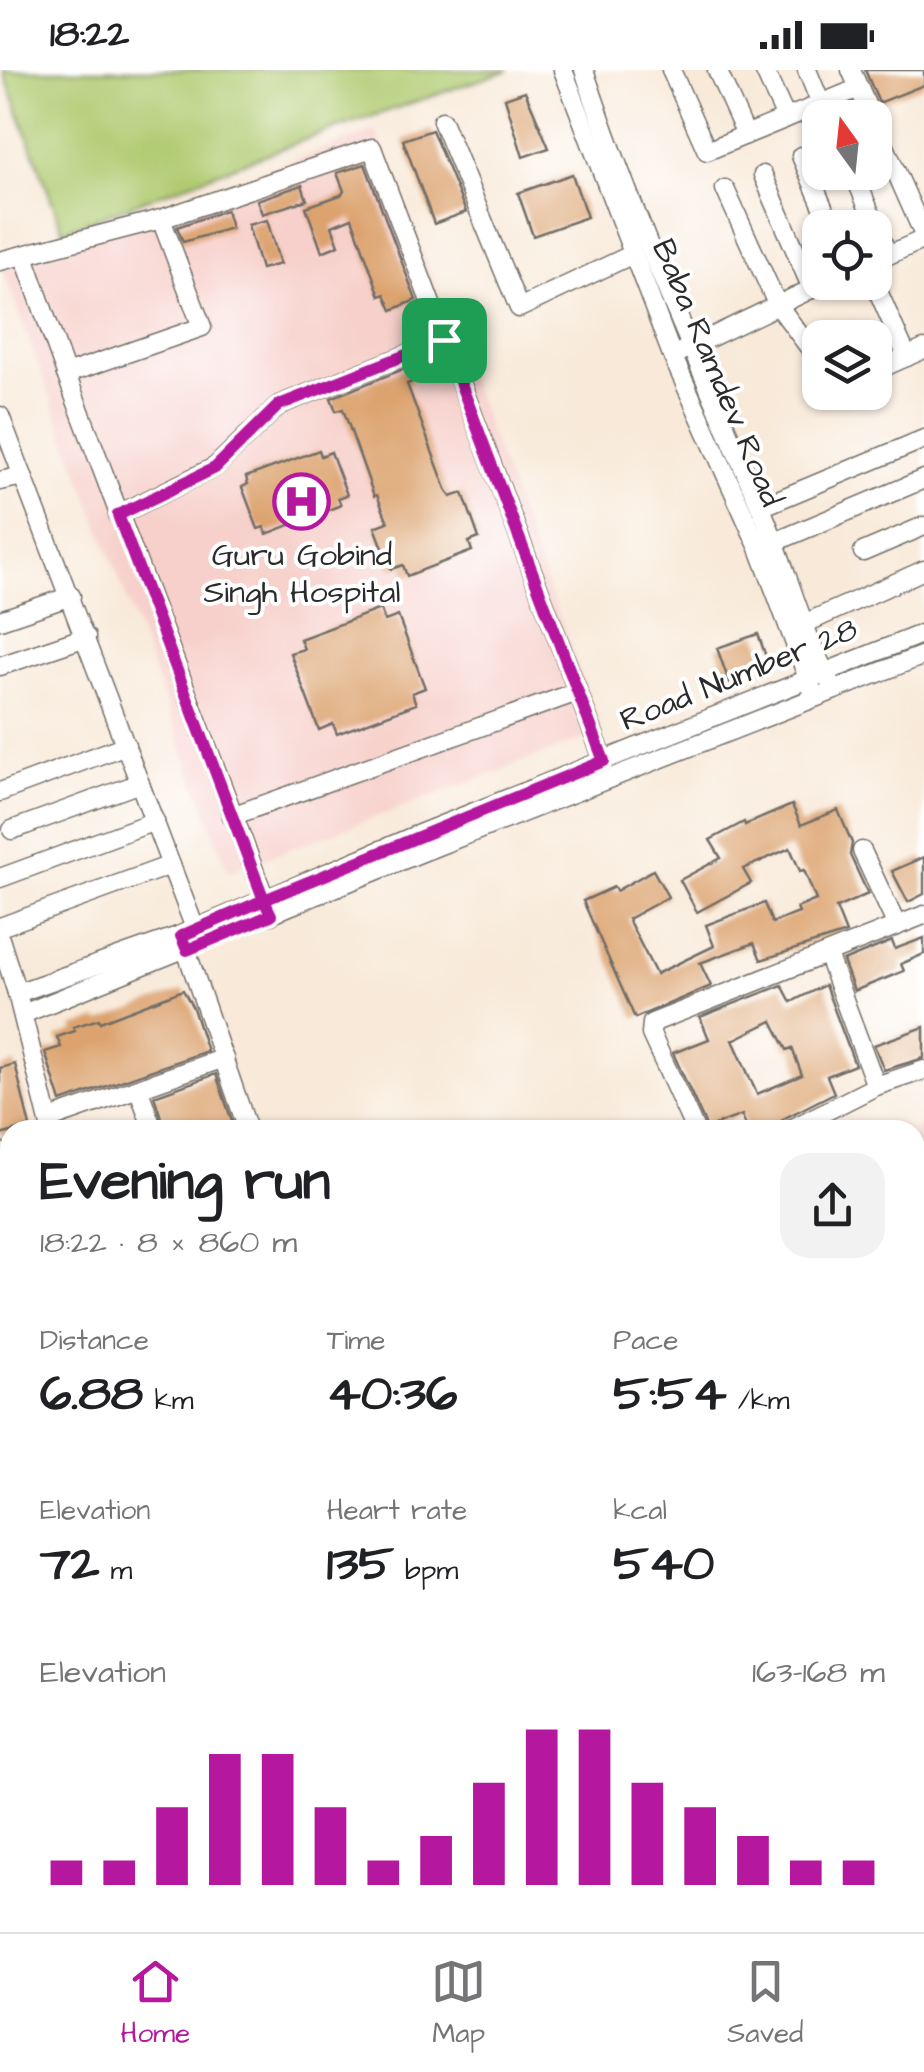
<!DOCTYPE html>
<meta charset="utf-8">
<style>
body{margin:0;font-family:"Architects Daughter",sans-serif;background:#f2f2f2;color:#202124;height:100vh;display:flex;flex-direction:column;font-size:38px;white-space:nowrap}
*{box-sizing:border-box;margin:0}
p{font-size:32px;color:#757577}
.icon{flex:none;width:55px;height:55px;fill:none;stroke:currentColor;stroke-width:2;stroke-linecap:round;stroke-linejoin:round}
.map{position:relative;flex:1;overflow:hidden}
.sheet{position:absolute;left:0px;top:1050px;width:925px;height:812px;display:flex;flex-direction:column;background:#fff;border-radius:30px 30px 0 0;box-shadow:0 2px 8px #0004}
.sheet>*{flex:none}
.needle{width:65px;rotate:345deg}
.controls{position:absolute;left:802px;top:30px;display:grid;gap:20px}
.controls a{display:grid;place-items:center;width:90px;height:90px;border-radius:20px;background:#fff;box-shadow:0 2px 8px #0004;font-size:50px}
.pin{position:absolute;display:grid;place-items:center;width:85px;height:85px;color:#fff;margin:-42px;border-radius:20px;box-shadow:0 5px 15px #0006}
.round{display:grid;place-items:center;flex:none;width:105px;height:105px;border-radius:30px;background:#f2f2f2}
.head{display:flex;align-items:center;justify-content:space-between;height:170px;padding:0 40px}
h1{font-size:55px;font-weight:700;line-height:75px}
.stats{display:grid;grid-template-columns:repeat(3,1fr);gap:15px;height:170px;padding:10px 40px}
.stats div{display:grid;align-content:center}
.stats b{font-size:50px;font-weight:700}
.stats small{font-size:28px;font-weight:400}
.stats p{font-size:28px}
.chart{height:280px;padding:20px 40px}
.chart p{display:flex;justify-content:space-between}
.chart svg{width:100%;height:180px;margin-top:10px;stroke:#b5179e;stroke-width:6}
.status{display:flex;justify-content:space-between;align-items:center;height:70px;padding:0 50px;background:#fff;direction:ltr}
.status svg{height:28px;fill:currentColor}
.menu{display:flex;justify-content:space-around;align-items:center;height:140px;border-top:2px solid #e0e0e0;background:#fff;font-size:28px;color:#757577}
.menu a{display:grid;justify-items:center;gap:5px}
.menu .active{color:#b5179e}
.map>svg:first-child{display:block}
.built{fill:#f7d0cb}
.green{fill:#b0cb71;stroke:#6e7b4e;stroke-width:2.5}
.building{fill:#dca36e;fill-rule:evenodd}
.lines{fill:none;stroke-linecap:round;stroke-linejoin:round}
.minor-casing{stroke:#736e68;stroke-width:21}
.minor{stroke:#fff;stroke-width:18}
.route-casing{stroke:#fff;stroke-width:20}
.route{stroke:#b5179e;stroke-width:12}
.labels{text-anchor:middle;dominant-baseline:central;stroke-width:8;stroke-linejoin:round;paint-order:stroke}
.street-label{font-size:32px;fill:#2b2b2b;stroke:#fff}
.poi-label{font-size:32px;fill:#2b2b2b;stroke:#fff}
</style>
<div class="status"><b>18:22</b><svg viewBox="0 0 49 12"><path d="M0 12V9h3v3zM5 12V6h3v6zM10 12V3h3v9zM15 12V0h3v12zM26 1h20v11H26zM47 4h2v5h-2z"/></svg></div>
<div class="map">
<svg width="924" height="1862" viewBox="0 0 924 1862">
<rect width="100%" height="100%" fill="#fff"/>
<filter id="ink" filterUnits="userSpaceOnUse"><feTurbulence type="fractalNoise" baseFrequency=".01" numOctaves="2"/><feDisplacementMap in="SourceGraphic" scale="20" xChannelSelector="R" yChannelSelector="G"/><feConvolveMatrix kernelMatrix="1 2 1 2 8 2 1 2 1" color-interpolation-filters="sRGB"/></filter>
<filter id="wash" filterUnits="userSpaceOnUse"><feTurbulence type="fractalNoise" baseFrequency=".0048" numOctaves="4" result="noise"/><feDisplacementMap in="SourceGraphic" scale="40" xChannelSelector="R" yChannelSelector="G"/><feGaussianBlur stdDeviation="2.25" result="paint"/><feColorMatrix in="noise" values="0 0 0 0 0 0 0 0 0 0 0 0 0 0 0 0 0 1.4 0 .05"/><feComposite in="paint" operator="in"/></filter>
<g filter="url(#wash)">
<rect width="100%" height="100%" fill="#f8e9d8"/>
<g class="built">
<path d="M376 60 602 662 229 802 3 200Z"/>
<path d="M924 1056V1538L915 1548V1060H909Z"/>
</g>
<path class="green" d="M3 0H509L317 65 63 161Z"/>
<g id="blocks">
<g class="building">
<path d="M865 0H924V15L879 33Z"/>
<path d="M525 21 549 78 523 87 505 28Z"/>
<path d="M432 60 466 142 434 154 403 70Z"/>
<path d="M365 94 416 230 392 240 385 224 380 226 352 148 332 156 339 175 322 182 306 137 341 125 344 121 337 103Z"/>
<path d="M572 104 587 147 533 166 518 123Z"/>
<path d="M302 115 307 130 262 144 257 130Z"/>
<path d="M226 140 231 158 183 172 177 157Z"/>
<path d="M267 150 280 194 261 199 248 155Z"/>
<path d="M406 298 412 312 407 314 446 419 451 427 463 423 479 468 469 472 472 481 407 506 403 495 391 499 375 457 388 452 377 425 374 426 343 339 336 341 331 328Z"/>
<path d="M319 380 321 386 331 382 347 425 338 428 341 435 267 464 264 457 258 459 242 417 248 414 246 407Z"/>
<path d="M380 539 385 551 398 546 425 618 412 623 416 634 337 664 333 654 319 660 290 583 304 579 300 569Z"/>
<path d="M758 564 770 598 729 612 717 578Z"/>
<path d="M792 735 801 755 838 740 852 773 850 785 868 824 836 838 846 863 761 890 754 873 700 893 711 916 635 948 583 831 614 817 616 821 653 800 668 827 628 849 656 904 714 876 706 855 764 833 772 853 799 843 797 838 816 830 804 800 800 801 790 778 743 799 751 813 697 842 680 810 721 788 710 770 744 752 745 755Z"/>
<path d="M924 787V824L908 832 892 801Z"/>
<path d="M924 868V884L901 894 904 901 854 921 843 891 892 871 895 879Z"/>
<path d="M782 915 791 932 825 915 855 995 827 1006 834 1023 783 1049 777 1059 747 1060 742 1045 707 1058 673 983 709 969 700 947ZM772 951 787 980 792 978 802 1005 757 1024 733 970Z"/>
<path d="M183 920 193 938 207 981 61 1032 45 982 61 977 57 967 75 961 73 957 99 949 100 952Z"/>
<path d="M924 957V988L884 1000 874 975Z"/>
<path d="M15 994 30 1057 0 1065V998Z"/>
<path d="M216 1004 235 1060H198L196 1054 179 1060H165L154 1026Z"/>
</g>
</g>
</g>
<g filter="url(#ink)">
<use href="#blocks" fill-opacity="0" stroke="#736e68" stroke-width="2.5"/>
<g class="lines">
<defs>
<g id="minor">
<path d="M563 0 672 285 759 478 812 619"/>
<path d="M584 0C634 151 700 297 763 443 787 499 801 559 830 612"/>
<path d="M671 0 707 81 859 18"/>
<path d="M717 0 746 65"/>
<path d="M764 0 786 48"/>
<path d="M807 0 821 34"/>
<path d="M851 0 872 48"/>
<path d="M442 51 519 238 633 184"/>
<path d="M875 54 924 165"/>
<path d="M801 86 832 158"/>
<path d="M853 102 888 185"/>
<path d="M763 105 812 219"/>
<path d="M725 119 777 234 820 292"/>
<path d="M24 186 66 304"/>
<path d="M0 191 161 149"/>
<path d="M875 191 924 169"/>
<path d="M874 212 907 287"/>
<path d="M682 281 826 212"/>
<path d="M875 301 924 279"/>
<path d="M0 346 199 869"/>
<path d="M0 411 23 406"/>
<path d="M761 437 924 369"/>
<path d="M118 445 215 397 279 335 444 270"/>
<path d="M775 472 924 409"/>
<path d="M863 482 924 456"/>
<path d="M0 550 71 526"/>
<path d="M806 553 924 500"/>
<path d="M0 596 86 567"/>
<path d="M0 722 126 675"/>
<path d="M232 746 577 622"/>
<path d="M12 760 140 713"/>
<path d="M862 781 897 856"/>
<path d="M0 808 155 751"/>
<path d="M271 845 66 304 202 257 161 149 372 78 604 691"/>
<path d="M0 857 171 795"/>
<path d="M0 869 17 923 51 1060"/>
<path d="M183 871 248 1060"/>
<path d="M827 884 876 1016"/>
<path d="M17 923 181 865 414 766 924 563"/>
<path d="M23 944 425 781 924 585"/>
<path d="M139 1020 153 1060"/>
<path d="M50 1049 224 988"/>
<path d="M695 1060 651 964 652 953 924 845"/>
<path d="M789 1060 876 1016 924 1000"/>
<path d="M0 1082 10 1126"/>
<path d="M0 1203 10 1201"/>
<path d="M0 1323 10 1321"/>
<path d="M0 1422 10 1420"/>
<path d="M1 1516 10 1553"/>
<path d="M915 1578 924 1567"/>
<path d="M0 1580 10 1578"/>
<path d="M0 1654 10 1651"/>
<path d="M0 1684 10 1682"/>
<path d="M915 1718 924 1709"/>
<path d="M0 1728 10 1726"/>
<path d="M915 1755 924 1763"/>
<path d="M0 1811 10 1808"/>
<path d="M94 1852 95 1862"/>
<path d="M244 1852 247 1862"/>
<path d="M340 1852 351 1862"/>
<path d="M468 1852 472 1862"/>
<path d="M600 1852 611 1862"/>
<path d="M1 1862 32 1852"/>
<path d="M114 1862 149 1852"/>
<path d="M668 1862 676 1852"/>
</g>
</defs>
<use href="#minor" class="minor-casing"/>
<use href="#minor" class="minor"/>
</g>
</g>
<g class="lines" filter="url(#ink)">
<defs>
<path id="route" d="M444 270 279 335 215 398 118 445 264 830 181 866 187 880 271 845 264 830 604 691 444 270"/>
</defs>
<use href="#route" class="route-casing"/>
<use href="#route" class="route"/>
</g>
<defs>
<symbol id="hospital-ring" viewBox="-11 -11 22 22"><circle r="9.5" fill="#fff" stroke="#b5179e" stroke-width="1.5"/><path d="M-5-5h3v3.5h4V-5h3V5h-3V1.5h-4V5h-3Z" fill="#b5179e"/></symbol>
</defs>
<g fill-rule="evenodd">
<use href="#hospital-ring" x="270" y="400" width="63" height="63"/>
</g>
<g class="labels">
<g class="street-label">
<text transform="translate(717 303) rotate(67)">Baba Ramdev Road</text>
<text transform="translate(739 605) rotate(-22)">Road Number 28</text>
</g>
<g class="poi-label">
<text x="302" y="485">Guru Gobind<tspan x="302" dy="37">Singh Hospital</tspan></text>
</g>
</g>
</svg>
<div class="controls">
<a><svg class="needle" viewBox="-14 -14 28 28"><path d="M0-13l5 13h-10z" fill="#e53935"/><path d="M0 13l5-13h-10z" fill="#757577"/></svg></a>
<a><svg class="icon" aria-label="locate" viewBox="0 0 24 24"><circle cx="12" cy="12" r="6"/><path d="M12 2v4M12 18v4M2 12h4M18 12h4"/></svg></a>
<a><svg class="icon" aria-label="layers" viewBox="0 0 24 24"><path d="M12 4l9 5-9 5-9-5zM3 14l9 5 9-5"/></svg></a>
</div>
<div class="pin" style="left:444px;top:270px;background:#1e9e55"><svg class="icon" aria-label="arrive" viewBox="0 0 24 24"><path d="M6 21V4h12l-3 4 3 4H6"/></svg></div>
<section class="sheet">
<div class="head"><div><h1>Evening run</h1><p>18:22 · 8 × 860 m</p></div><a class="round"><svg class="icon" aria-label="share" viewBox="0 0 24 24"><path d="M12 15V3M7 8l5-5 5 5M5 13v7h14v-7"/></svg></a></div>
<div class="stats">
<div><p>Distance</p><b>6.88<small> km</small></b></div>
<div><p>Time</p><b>40:36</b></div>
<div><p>Pace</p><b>5:54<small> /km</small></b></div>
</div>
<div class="stats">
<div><p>Elevation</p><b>72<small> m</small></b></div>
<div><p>Heart rate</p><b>135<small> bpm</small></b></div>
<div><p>kcal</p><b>540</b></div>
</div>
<div class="chart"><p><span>Elevation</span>163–168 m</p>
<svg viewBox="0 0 160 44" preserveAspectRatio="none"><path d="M5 44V38M15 44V38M25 44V25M35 44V12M45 44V12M55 44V25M65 44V38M75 44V32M85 44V19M95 44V6M105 44V6M115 44V19M125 44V25M135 44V32M145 44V38M155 44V38"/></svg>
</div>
</section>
</div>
<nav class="menu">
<a class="active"><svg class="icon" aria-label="home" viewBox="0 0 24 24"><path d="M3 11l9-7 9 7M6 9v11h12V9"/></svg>Home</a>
<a><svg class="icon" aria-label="map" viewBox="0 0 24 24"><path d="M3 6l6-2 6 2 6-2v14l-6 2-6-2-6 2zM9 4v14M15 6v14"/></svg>Map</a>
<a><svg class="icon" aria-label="saved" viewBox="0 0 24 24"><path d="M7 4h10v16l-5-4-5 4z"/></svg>Saved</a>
</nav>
